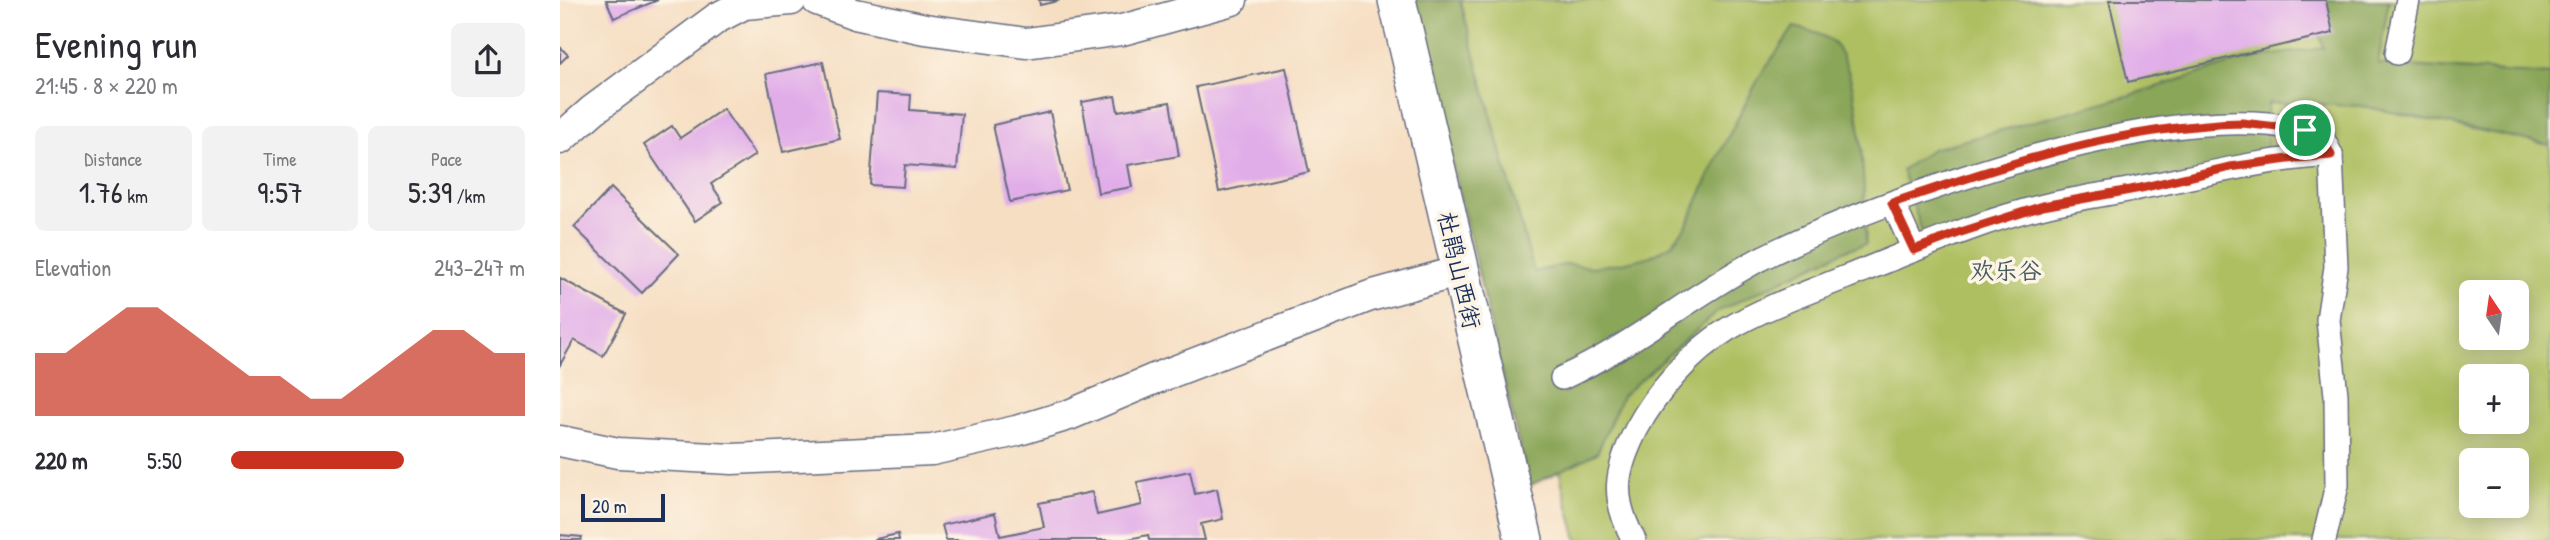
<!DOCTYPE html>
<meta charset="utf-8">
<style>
body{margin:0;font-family:"Patrick Hand","LXGW WenKai TC",sans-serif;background:#f2f2f3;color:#2b2b33;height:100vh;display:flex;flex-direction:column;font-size:26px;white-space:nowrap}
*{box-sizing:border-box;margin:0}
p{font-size:23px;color:#7c7c81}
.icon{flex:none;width:38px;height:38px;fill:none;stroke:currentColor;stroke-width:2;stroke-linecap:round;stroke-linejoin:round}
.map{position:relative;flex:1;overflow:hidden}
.details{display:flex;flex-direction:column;background:#fff;width:560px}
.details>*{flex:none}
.needle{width:46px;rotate:347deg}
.controls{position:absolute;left:1899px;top:280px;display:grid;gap:14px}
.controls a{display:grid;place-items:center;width:70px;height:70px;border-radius:10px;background:#fff;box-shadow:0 4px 18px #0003;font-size:35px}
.scale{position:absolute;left:21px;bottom:18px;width:84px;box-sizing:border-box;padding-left:7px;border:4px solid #1b2f5e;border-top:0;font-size:19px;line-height:24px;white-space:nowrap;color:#1b2f5e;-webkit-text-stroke:5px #fcf5e5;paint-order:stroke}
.pin{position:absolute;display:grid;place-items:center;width:60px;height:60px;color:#fff;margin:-30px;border:4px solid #fff;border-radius:50%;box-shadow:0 2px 7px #0007}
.round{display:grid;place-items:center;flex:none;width:74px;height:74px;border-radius:10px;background:#f2f2f3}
.head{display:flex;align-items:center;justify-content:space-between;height:119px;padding:0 35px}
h1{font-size:38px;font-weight:600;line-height:52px}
.metrics{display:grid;grid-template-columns:repeat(3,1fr);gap:10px;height:119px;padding:7px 35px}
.metrics div{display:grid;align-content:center;border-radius:10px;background:#f2f2f3;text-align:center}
.metrics b{font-size:30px;font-weight:600}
.metrics small{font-size:19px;font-weight:400}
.metrics p{font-size:19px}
.chart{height:196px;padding:14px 35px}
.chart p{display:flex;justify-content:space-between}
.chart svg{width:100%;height:126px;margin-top:7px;fill:#c8321e;opacity:.7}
ul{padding:0 35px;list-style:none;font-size:23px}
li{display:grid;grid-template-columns:112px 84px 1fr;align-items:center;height:52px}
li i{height:18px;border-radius:9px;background:#c8321e}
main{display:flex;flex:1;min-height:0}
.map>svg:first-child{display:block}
.green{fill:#aebf62;stroke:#647760;stroke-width:2;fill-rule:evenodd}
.forest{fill:#8aa658;stroke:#526a5b;stroke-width:2}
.building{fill:#e1ade9}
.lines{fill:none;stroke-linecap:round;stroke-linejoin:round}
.pedestrian-casing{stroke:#686c81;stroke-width:26}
.minor-casing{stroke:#686c81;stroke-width:33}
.tertiary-casing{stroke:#686c81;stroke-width:40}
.pedestrian{stroke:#fff;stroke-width:23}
.minor{stroke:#fff;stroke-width:30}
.tertiary{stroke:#fff;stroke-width:37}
.route-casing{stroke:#fff;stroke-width:14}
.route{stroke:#c8321e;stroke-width:9}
.labels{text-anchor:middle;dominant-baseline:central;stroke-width:7;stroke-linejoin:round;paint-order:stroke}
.street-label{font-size:24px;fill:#1b2f5e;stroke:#fcf5e5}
.park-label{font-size:24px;fill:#475a5f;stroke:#fcf5e5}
</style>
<main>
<section class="details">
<div class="head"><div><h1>Evening run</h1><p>21:45 · 8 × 220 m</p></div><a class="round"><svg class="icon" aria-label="share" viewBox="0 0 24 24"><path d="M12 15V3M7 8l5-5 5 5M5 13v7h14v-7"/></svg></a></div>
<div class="metrics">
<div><p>Distance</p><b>1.76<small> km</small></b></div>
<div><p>Time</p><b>9:57</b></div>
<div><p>Pace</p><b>5:39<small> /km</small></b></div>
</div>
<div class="chart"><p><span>Elevation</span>243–247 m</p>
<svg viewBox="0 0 160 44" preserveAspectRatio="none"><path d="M0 44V22L10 22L20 14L30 6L40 6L50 14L60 22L70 30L80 30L90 38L100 38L110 30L120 22L130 14L140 14L150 22L160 22V44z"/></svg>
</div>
<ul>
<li><b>220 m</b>5:50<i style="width:59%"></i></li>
</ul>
</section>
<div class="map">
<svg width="1990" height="540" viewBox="0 0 1990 540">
<rect width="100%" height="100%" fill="#fcf5e5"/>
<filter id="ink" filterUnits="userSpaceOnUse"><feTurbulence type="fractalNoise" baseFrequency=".0143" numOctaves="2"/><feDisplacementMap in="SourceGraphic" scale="14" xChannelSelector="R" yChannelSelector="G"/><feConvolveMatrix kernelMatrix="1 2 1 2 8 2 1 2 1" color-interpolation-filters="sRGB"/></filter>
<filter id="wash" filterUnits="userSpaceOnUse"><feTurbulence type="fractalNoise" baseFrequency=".00686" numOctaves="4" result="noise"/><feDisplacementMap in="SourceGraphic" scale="28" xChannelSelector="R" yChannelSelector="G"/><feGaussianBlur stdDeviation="1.57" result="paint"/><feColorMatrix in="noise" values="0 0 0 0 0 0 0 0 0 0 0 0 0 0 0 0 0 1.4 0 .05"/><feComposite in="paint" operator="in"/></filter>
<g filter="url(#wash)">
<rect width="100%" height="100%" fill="#f6dec3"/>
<path class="green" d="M901 0H1990V540H1017L1003 488ZM1911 292H1956V338H1911ZM1911 376H1956V422H1911ZM1911 460H1956V506H1911Z"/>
<g class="forest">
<path d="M853 0H900L974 272 1007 264 1032 267 1062 263 1088 257 1110 246 1127 225 1157 158 1200 76 1234 27C1246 30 1264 34 1273 43 1304 72 1304 202 1306 244L1288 249 1158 311 1062 396 1037 453 969 486Z"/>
<path d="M1749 0H1829L1818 64 1990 75V145L1802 106 1708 103 1707 157 1364 238 1342 170 1372 149 1571 95 1686 59 1763 48Z"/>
</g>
<g id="blocks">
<g class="building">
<path d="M46 0H98L54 18Z"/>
<path d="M479 0H497L498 1 480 5Z"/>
<path d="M1549 0H1766L1773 33 1568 82Z"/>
<path d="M0 47 8 55 0 63Z"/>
<path d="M263 62 280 139 223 152 206 74Z"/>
<path d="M726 68 749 172 659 192 636 87Z"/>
<path d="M317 93 351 95 350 110 402 114 397 169 345 165 343 187 310 185Z"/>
<path d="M555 96 558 111 610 102 619 156 568 165 572 187 538 193 522 102Z"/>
<path d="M163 109 195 155 151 184 163 202 135 221 84 145 112 126 120 138Z"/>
<path d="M490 112 507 190 450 202 433 125Z"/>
<path d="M51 188 119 254 82 293 14 227Z"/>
<path d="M0 278 66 314 43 356 14 340 0 365Z"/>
<path d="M630 471 635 494 657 489 663 519 641 524 645 540H589L588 535 564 540H386L382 525 435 513 440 536 484 527 479 503 532 492 537 515 582 505 577 482Z"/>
<path d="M338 534 339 540H315V539Z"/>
<path d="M0 535 22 537 21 540H0Z"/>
</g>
</g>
</g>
<g filter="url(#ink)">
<use href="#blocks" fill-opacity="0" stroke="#686c81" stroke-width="2"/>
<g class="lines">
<defs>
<g id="pedestrian">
<path d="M1837 53 1848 0"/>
<path d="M1333 203 1354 250"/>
<path d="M1002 378C1074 345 1133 294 1202 258 1319 199 1641 82 1762 137L1771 155 1776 267 1768 320 1776 395 1777 485 1764 540"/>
<path d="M1074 540C1051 498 1055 472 1076 430 1096 392 1131 352 1168 329 1205 307 1249 292 1289 276 1353 251 1417 222 1484 206 1517 198 1550 194 1583 187 1646 174 1707 159 1771 155"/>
</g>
<g id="minor">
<path d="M257 0 295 14 365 29 466 43 562 30 672 0"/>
<path d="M0 139 33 110 157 18 184 4 231 0"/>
<path d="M0 441 58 453 172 459 372 450 456 431 509 415 594 379 810 296 900 271"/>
</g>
<path id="tertiary" d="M837 0 964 540"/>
</defs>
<use href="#pedestrian" class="pedestrian-casing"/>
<use href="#minor" class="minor-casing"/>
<use href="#tertiary" class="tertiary-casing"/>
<use href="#pedestrian" class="pedestrian"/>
<use href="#minor" class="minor"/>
<use href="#tertiary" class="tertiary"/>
</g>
</g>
<g class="lines" filter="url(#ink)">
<defs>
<path id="route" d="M1682 123 1745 130 1762 137 1771 155 1736 158 1670 167 1581 188 1483 206 1401 232 1354 250 1332 203C1446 164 1561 126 1682 123Z"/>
</defs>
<use href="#route" class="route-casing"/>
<use href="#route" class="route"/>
</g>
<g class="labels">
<g class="street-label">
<text transform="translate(900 270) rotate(77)">杜鹃山西街</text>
</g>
<g class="park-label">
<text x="1446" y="270">欢乐谷</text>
</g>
</g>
</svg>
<div class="controls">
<a><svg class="needle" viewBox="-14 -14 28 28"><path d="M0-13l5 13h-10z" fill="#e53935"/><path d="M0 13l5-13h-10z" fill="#7c7c81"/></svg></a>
<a>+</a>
<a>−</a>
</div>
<div class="scale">20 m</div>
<div class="pin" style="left:1745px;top:130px;background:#1e9e55"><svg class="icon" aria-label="arrive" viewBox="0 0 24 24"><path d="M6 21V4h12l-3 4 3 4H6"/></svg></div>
</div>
</main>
